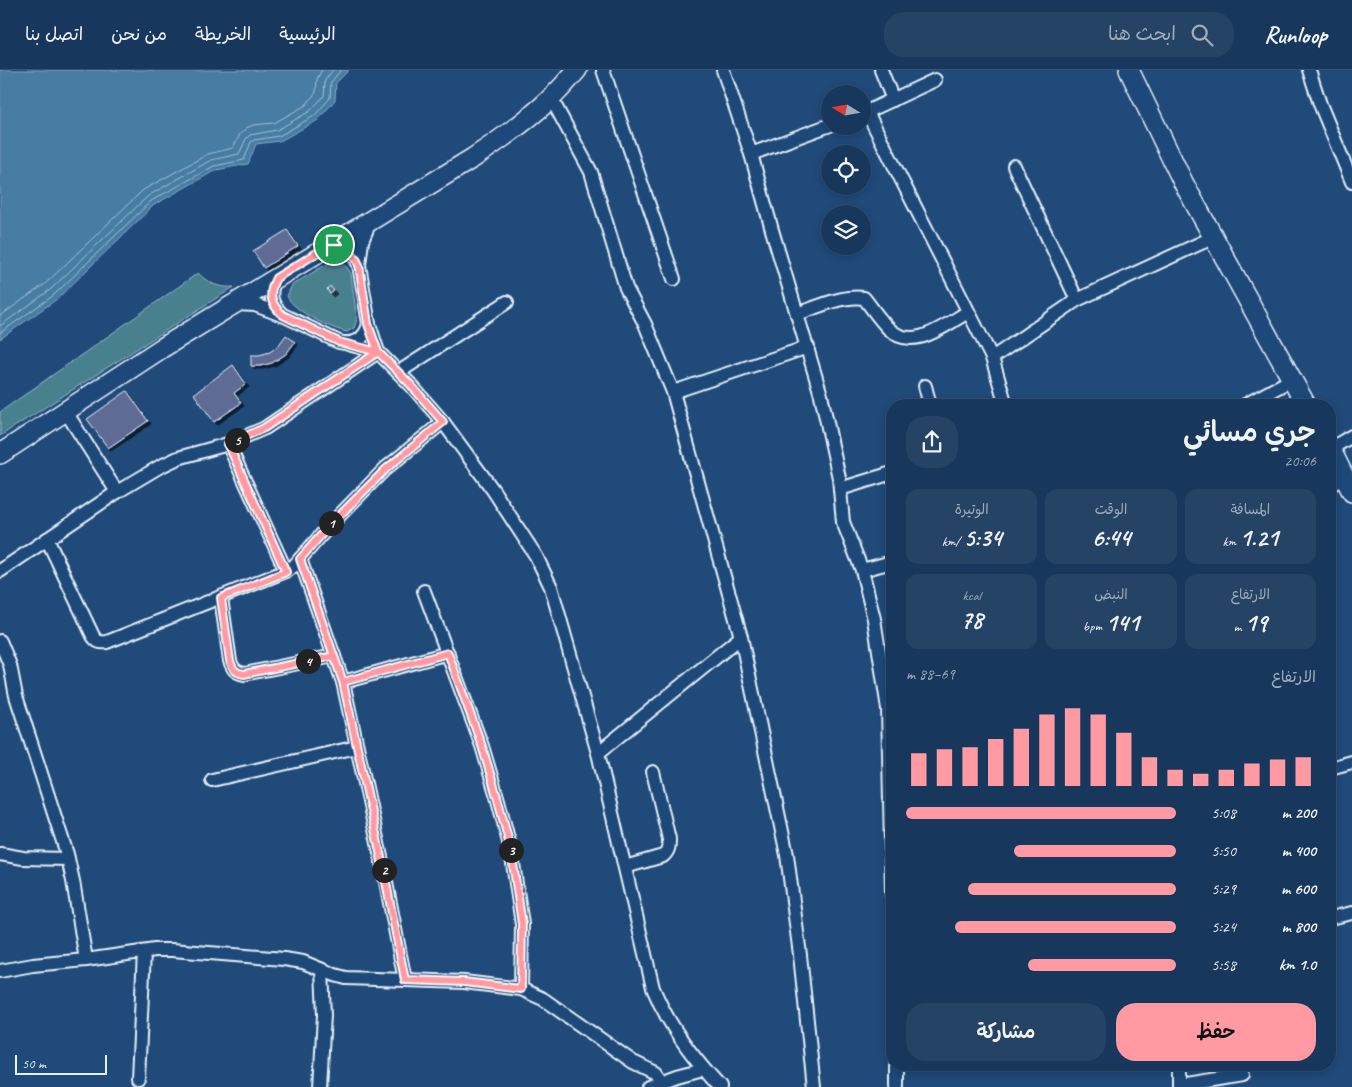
<!DOCTYPE html>
<html lang="ar">
<meta charset="utf-8">
<style>
body{margin:0;font-family:Caveat,"Playpen Sans Arabic",sans-serif;background:#244365;color:#f1f3f6;direction:rtl;height:100vh;display:flex;flex-direction:column;font-size:19px;white-space:nowrap}
*{box-sizing:border-box;margin:0}
p{font-size:16px;color:#9eacbb}
.icon{flex:none;width:28px;height:28px;fill:none;stroke:currentColor;stroke-width:2;stroke-linecap:round;stroke-linejoin:round}
.map{position:relative;flex:1;overflow:hidden;direction:ltr}
.panel{position:absolute;left:886px;top:329px;width:450px;height:672px;display:flex;flex-direction:column;background:#17385c;border-radius:20px;box-shadow:0 2px 8px #0003,0 0 0 1px #365272;direction:rtl}
.panel>*{flex:none}
.needle{width:32px;rotate:281deg}
.fabs{position:absolute;left:821px;top:15px;display:grid;gap:10px}
.fabs a{display:grid;place-items:center;width:50px;height:50px;border-radius:50%;background:#17385c;box-shadow:0 2px 8px #0003,0 0 0 1px #365272;font-size:25px}
.scale{position:absolute;left:15px;bottom:12px;width:92px;box-sizing:border-box;padding-left:5px;border:2px solid #e8f1f8;border-top:0;font-size:14px;line-height:18px;white-space:nowrap;color:#e8f1f8;-webkit-text-stroke:4px #1f4a7a;paint-order:stroke}
.pin{position:absolute;display:grid;place-items:center;width:42px;height:42px;color:#fff;margin:-21px;border:2px solid #fff;border-radius:50%;box-shadow:0 1px 5px #0007}
.km{position:absolute;width:25px;height:25px;margin:-12px;border-radius:50%;background:#222;color:#fff;font-size:14px;line-height:25px;text-align:center}
.round{display:grid;place-items:center;flex:none;width:52px;height:52px;border-radius:20px;background:#244365}
.head{display:flex;align-items:center;justify-content:space-between;height:85px;padding:0 20px}
h1{font-size:28px;font-weight:600;line-height:38px}
.metrics{display:grid;grid-template-columns:repeat(3,1fr);gap:8px;height:85px;padding:5px 20px}
.metrics div{display:grid;align-content:center;border-radius:12px;background:#244365;text-align:center}
.metrics b{font-size:25px;font-weight:600}
.metrics small{font-size:14px;font-weight:400}
.metrics p{font-size:14px}
.chart{height:140px;padding:10px 20px}
.chart p{display:flex;justify-content:space-between}
.chart svg{width:100%;height:90px;margin-top:5px;stroke:#ff9aa2;stroke-width:6}
.cta{display:flex;gap:10px;margin-top:auto;padding:10px 20px}
.cta a{flex:1;height:58px;border-radius:20px;background:#ff9aa2;color:#111;font-size:20px;font-weight:600;line-height:58px;text-align:center}
.cta a+a{background:#244365;color:#f1f3f6}
ul{padding:0 20px;list-style:none;font-size:16px}
li{display:grid;grid-template-columns:80px 60px 1fr;align-items:center;height:38px}
li i{height:12px;border-radius:6px;background:#ff9aa2}
header{display:flex;align-items:center;gap:30px;box-sizing:border-box;height:70px;padding:0 25px;background:#17385c;border-bottom:1px solid #365272}
header strong{font-size:24px}
nav{display:flex;gap:28px;margin-inline-start:auto;font-size:18px}
.search{width:350px;height:45px;background:#244365;display:flex;align-items:center;gap:12px;box-sizing:border-box;padding:0 18px;border-radius:20px;color:#9eacbb;font-size:19px}
.map>svg:first-child{display:block}
.green{fill:#4a808e;stroke:#99b8c3}
.water{fill:#467ba3;stroke:#87aac5}
.lines{fill:none;stroke-linecap:round;stroke-linejoin:round}
.shore{stroke:#a7c2d6;stroke-width:1}
.building{fill:#5e6a95;stroke:#e8f1f8;filter:url(#shadow)}
.street-casing{stroke:#e8f1f8;stroke-width:16}
.secondary-casing{stroke:#e8f1f8;stroke-width:22}
.street{stroke:#1f4a7a;stroke-width:12}
.secondary{stroke:#1f4a7a;stroke-width:19}
.route-casing{stroke:#fff;stroke-width:10}
.route{stroke:#ff9aa2;stroke-width:6}
</style>
<header>
<strong>Runloop</strong>
<div class="search"><svg class="icon" aria-label="search" viewBox="0 0 24 24"><circle cx="10" cy="10" r="6"/><path d="M15 15l6 6"/></svg>ابحث هنا</div>
<nav><a>الرئيسية</a><a>الخريطة</a><a>من نحن</a><a>اتصل بنا</a></nav>
</header>
<div class="map">
<svg width="1352" height="1017" viewBox="0 0 1352 1017">
<defs>
<filter id="shadow"><feDropShadow dx="3" dy="3" stdDeviation="0" flood-color="#0009"/></filter>
</defs>
<rect width="100%" height="100%" fill="#1f4a7a"/>
<filter id="ink" filterUnits="userSpaceOnUse"><feTurbulence type="fractalNoise" baseFrequency=".02" numOctaves="2"/><feDisplacementMap in="SourceGraphic" scale="10" xChannelSelector="R" yChannelSelector="G"/><feConvolveMatrix kernelMatrix="1 2 1 2 8 2 1 2 1" color-interpolation-filters="sRGB"/></filter>
<g filter="url(#ink)">
<g class="green">
<path d="M332 191C341 191 347 195 351 204L357 249 354 258 347 262C331 259 293 241 287 226L292 215Z"/>
<path d="M198 203C209 214 219 218 234 217L0 366V342Z"/>
</g>
<path class="water" d="M0 0H349L336 13 335 30 318 50 280 71 256 74 248 94 216 100 154 135 57 229 0 269Z"/>
<g class="lines">
<g class="shore">
<path d="M0 246 45 214 143 120 208 84 233 78 240 64 246 58 253 55 274 53 306 35 316 22 317 9 322 0"/>
<path d="M0 256 50 220 148 126 211 90 239 84 246 69 250 65 277 60 310 41 324 26 325 10 333 0"/>
<path d="M0 263 54 225 151 131 214 96 244 90 251 72 254 70 279 66 314 46 330 28 331 12 341 0"/>
</g>
</g>
<g class="building">
<path d="M287 160 298 176 264 198 253 181Z"/>
<path d="M330 216 334 221 330 224 327 219Z"/>
<path d="M286 265 295 272 286 284 272 293 260 296H251V285H259L270 282 278 276Z"/>
<path d="M233 295 246 314 234 323 241 333 214 352 194 324Z"/>
<path d="M127 321 148 351 108 378 87 349Z"/>
</g>
<g class="lines">
<defs>
<g id="street">
<path d="M603 0 674 209"/>
<path d="M723 0 751 84 772 160 821 325 839 408 843 452 862 500 874 549 888 639 892 824"/>
<path d="M881 0 893 30"/>
<path d="M1309 0 1320 34 1352 112"/>
<path d="M551 28 591 102 626 218 645 254 673 322 741 567 787 785 800 885 814 1017"/>
<path d="M867 42 992 288 1006 335"/>
<path d="M862 44 935 10"/>
<path d="M751 84 830 55"/>
<path d="M1014 96 1077 230"/>
<path d="M359 195 362 171 370 152"/>
<path d="M276 208C268 223 270 234 283 245L339 272C354 276 365 269 369 254L359 195C354 183 344 174 329 176"/>
<path d="M236 234 255 235 282 245"/>
<path d="M797 244C817 237 842 225 864 228 872 238 879 249 888 258 912 283 945 255 968 242"/>
<path d="M348 274 378 282 369 254"/>
<path d="M992 288 1077 230 1214 167"/>
<path d="M399 302 507 232"/>
<path d="M925 316 930 335"/>
<path d="M673 322 808 277"/>
<path d="M1245 335 1291 310"/>
<path d="M66 342 117 422"/>
<path d="M228 374 286 501"/>
<path d="M1330 379 1352 366"/>
<path d="M1330 415 1345 408"/>
<path d="M840 419 892 403"/>
<path d="M47 469 93 566C97 572 100 573 107 572L286 501 294 496 330 455 385 399 443 352"/>
<path d="M300 489 343 612 381 787 405 910"/>
<path d="M862 500 892 492"/>
<path d="M0 501 117 422 159 397 178 388 228 374 265 358 378 282 410 314 443 352 493 420 536 486 551 517 598 683 653 918C668 955 693 988 720 1017"/>
<path d="M424 521 482 676 498 730 511 780 522 854 521 919"/>
<path d="M221 528 230 591C233 599 235 602 244 604L334 586"/>
<path d="M0 571 10 595 16 626 67 784 73 811 86 890 155 880H172L284 889 303 892 335 905 346 908 464 912 521 919 543 929 633 992 656 1003 661 1011"/>
<path d="M343 612 448 583"/>
<path d="M598 683 741 567"/>
<path d="M1330 698 1352 692"/>
<path d="M212 710 357 677"/>
<path d="M0 784 23 788 68 789"/>
<path d="M625 797 663 786C669 781 669 776 669 769L653 702"/>
<path d="M1330 848 1352 843"/>
<path d="M0 901 33 895 86 890"/>
<path d="M897 995V1017"/>
<path d="M1179 995V1017"/>
<path d="M138 1008 144 882"/>
<path d="M1180 1015 1242 1005"/>
<path d="M320 1017 324 945 322 900"/>
<path d="M648 1017 677 1006 703 999"/>
</g>
<g id="secondary">
<path d="M1129 0 1183 112 1306 335"/>
<path d="M1330 378 1352 422"/>
<path d="M0 384 162 278 473 88C500 70 527 51 550 29 560 20 568 10 577 0"/>
</g>
</defs>
<use href="#street" class="street-casing"/>
<use href="#secondary" class="secondary-casing"/>
<use href="#street" class="street"/>
<use href="#secondary" class="secondary"/>
</g>
</g>
<g class="lines" filter="url(#ink)">
<defs>
<path id="route" d="M334 175C347 178 354 183 359 195L368 254 378 282 410 314 443 352 386 399 330 455 300 489 343 612 381 787 405 910 464 912 521 919 522 854 511 780 498 730 482 676 448 583 343 612 334 586 244 604C235 603 233 599 230 591L221 528 286 502 228 374 264 358 378 282 339 272 283 245C270 234 268 223 276 208L328 176 334 175"/>
</defs>
<use href="#route" class="route-casing"/>
<use href="#route" class="route"/>
</g>
</svg>
<div class="fabs">
<a><svg class="needle" viewBox="-14 -14 28 28"><path d="M0-13l5 13h-10z" fill="#e53935"/><path d="M0 13l5-13h-10z" fill="#9eacbb"/></svg></a>
<a><svg class="icon" aria-label="locate" viewBox="0 0 24 24"><circle cx="12" cy="12" r="6"/><path d="M12 2v4M12 18v4M2 12h4M18 12h4"/></svg></a>
<a><svg class="icon" aria-label="layers" viewBox="0 0 24 24"><path d="M12 4l9 5-9 5-9-5zM3 14l9 5 9-5"/></svg></a>
</div>
<div class="scale">50 m</div>
<div class="pin" style="left:334px;top:175px;background:#1e9e55"><svg class="icon" aria-label="arrive" viewBox="0 0 24 24"><path d="M6 21V4h12l-3 4 3 4H6"/></svg></div>
<b class="km" style="left:331px;top:453px">1</b>
<b class="km" style="left:384px;top:800px">2</b>
<b class="km" style="left:511px;top:780px">3</b>
<b class="km" style="left:308px;top:591px">4</b>
<b class="km" style="left:237px;top:370px">5</b>
<section class="panel">
<div class="head"><div><h1>جري مسائي</h1><p>20:06</p></div><a class="round"><svg class="icon" aria-label="share" viewBox="0 0 24 24"><path d="M12 15V3M7 8l5-5 5 5M5 13v7h14v-7"/></svg></a></div>
<div class="metrics">
<div><p>المسافة</p><b>1.21<small> km</small></b></div>
<div><p>الوقت</p><b>6:44</b></div>
<div><p>الوتيرة</p><b>5:34<small> /km</small></b></div>
</div>
<div class="metrics">
<div><p>الارتفاع</p><b>19<small> m</small></b></div>
<div><p>النبض</p><b>141<small> bpm</small></b></div>
<div><p>kcal</p><b>78</b></div>
</div>
<div class="chart"><p><span>الارتفاع</span>69–88 m</p>
<svg viewBox="0 0 160 44" preserveAspectRatio="none"><path d="M5 44V28M15 44V26M25 44V25M35 44V21M45 44V16M55 44V9M65 44V6M75 44V9M85 44V18M95 44V30M105 44V36M115 44V38M125 44V36M135 44V33M145 44V31M155 44V30"/></svg>
</div>
<ul>
<li><b>200 m</b>5:08<i style="width:100%"></i></li>
<li><b>400 m</b>5:50<i style="width:60%"></i></li>
<li><b>600 m</b>5:29<i style="width:77%"></i></li>
<li><b>800 m</b>5:24<i style="width:82%"></i></li>
<li><b>1.0 km</b>5:58<i style="width:55%"></i></li>
</ul>
<div class="cta"><a>حفظ</a><a>مشاركة</a></div>
</section>
</div>
